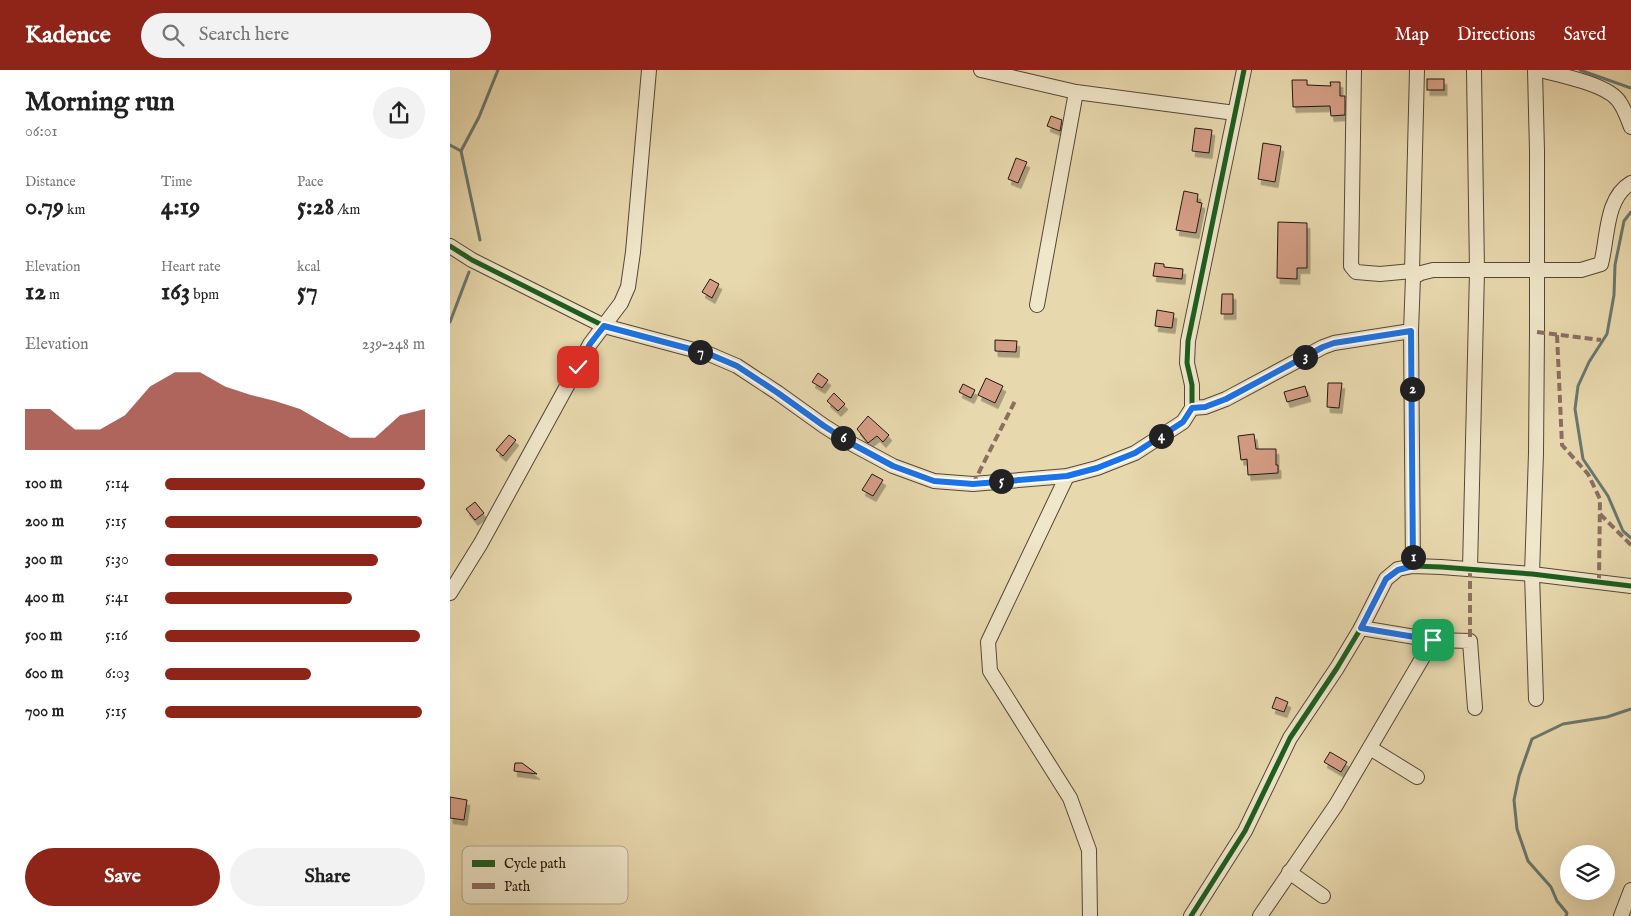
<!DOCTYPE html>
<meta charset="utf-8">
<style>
body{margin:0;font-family:"IM FELL English",serif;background:#f2f2f2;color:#222;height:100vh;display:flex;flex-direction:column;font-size:19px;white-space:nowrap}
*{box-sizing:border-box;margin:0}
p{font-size:16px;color:#767676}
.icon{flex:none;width:28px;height:28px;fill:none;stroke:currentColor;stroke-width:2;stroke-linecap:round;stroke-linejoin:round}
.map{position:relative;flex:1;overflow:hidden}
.drawer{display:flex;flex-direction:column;background:#fff;width:450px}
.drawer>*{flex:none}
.tools{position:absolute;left:1110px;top:775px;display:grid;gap:10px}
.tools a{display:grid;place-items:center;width:55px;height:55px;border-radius:50%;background:#fff;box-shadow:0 5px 20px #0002;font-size:25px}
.pin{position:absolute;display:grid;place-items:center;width:42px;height:42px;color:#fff;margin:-21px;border-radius:10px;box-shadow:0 2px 8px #0006}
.km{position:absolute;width:25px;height:25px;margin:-12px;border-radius:50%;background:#222;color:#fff;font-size:14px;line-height:25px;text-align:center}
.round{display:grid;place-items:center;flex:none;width:52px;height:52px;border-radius:26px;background:#f2f2f2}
.overview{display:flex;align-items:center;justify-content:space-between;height:85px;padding:0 25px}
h1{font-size:28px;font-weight:700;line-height:38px}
.metrics{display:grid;grid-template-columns:repeat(3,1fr);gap:8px;height:85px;padding:5px 25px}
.metrics div{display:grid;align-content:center}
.metrics b{font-size:25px;font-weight:700}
.metrics small{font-size:14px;font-weight:400}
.metrics p{font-size:14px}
.chart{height:140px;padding:10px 25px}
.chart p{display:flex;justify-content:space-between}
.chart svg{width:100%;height:90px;margin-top:5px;fill:#8f2418;opacity:.7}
.button{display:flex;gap:10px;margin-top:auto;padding:10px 25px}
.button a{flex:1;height:58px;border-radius:30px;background:#8f2418;color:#fff;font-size:20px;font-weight:700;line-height:58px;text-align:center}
.button a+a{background:#f2f2f2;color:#222}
ul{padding:0 25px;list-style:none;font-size:16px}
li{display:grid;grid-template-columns:80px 60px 1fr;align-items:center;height:38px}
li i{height:12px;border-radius:6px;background:#8f2418}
header{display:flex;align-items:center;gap:30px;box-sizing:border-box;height:70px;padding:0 25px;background:#8f2418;color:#fff}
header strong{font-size:24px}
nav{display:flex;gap:28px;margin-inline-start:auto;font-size:18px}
.search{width:350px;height:45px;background:#f2f2f2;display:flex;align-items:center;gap:12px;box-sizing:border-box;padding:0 18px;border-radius:28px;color:#767676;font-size:19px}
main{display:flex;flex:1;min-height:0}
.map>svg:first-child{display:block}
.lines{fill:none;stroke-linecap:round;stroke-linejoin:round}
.stream{stroke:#69786e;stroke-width:3}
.building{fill:#d49d85;stroke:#241710;filter:url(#shadow)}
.minor-casing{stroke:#554737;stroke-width:16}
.minor{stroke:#f0e6ca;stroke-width:14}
.quiet{stroke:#8d6e63;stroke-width:4;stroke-dasharray:8 4;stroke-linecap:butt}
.cycleway-casing{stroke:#f0e6ca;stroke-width:8}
.cycleway{stroke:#1b5e20;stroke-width:5}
.route-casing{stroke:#fff;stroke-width:10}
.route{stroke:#1a73e8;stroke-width:6}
.key{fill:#f0e6ca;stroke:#b3a892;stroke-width:1}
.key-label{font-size:14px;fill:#241710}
</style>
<header>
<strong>Kadence</strong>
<div class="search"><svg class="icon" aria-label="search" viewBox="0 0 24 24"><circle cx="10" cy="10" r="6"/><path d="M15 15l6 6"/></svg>Search here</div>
<nav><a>Map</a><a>Directions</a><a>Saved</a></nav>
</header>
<main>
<section class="drawer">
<div class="overview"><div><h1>Morning run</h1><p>06:01</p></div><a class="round"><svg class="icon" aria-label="share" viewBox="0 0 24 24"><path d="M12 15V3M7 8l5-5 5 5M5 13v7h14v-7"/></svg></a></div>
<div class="metrics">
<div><p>Distance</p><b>0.79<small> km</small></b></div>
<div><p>Time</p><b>4:19</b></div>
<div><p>Pace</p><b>5:28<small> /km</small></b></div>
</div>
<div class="metrics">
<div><p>Elevation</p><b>12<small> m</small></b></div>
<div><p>Heart rate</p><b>163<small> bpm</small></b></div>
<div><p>kcal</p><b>57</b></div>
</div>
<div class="chart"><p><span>Elevation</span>239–248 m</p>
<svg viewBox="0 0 160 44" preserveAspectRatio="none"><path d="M0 44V24L10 24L20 34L30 34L40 27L50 13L60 6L70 6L80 13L90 17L100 20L110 24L120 31L130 38L140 38L150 27L160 24V44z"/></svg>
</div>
<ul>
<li><b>100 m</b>5:14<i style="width:100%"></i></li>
<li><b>200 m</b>5:15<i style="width:99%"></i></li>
<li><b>300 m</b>5:30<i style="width:82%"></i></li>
<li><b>400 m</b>5:41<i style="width:72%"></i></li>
<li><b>500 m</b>5:16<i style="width:98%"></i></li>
<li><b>600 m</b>6:03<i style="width:56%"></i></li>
<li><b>700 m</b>5:15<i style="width:99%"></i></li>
</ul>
<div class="button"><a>Save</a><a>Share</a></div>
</section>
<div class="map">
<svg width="1181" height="846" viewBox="0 0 1181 846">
<defs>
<filter id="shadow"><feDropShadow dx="3" dy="5.5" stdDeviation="0" flood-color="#0004"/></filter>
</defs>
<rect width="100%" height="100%" fill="#e8d8ad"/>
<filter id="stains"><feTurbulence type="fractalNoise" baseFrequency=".004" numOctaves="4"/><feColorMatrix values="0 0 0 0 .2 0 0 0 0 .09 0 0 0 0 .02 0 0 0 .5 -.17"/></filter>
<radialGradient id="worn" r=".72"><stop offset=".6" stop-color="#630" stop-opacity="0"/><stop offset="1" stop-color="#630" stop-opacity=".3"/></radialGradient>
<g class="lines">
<g class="stream">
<path d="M1130 0 1181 18"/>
<path d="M0 75 11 81 30 170"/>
<path d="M11 81 29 47 48 0"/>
<path d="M1181 142 1174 151 1165 195 1164 225 1157 264 1139 292 1128 316 1125 339 1133 389 1158 426 1173 461 1181 468"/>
<path d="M0 252 19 202"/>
<path d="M1116 846 1117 843 1107 831 1101 817 1078 791 1067 759 1064 730 1069 706 1082 669 1113 654 1157 647 1181 639"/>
</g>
</g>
<g class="building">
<rect x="977" y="9" width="17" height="11"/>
<path d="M842 10H857V15L881 16 880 12H890V26H895V45L881 46 880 36 843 37Z"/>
<path d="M601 46 612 50 610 61 597 56Z"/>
<path d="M745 58 762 60 759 83 742 81Z"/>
<path d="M813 73 831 76 825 112 808 109Z"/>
<path d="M566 88 577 92 568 113 558 109Z"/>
<path d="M734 121 748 124 747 132 752 133 746 163 726 160Z"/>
<path d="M828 152 857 153V198H847V209L827 208Z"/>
<path d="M705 193 714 194V197L733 199 732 209 703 206Z"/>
<path d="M260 209 269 214 262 228 252 222Z"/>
<path d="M772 224H783V244H771Z"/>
<path d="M707 240 724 243 722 258 705 256Z"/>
<path d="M545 270 567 271 566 282 545 281Z"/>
<path d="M368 303 378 310 372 318 362 312Z"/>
<path d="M536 308 553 316 545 333 528 325Z"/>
<path d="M878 313H892L889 338 877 337Z"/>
<path d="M513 314 525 320 521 328 509 322Z"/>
<path d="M855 316 858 326 837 332 834 322Z"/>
<path d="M384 323 395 334 388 341 377 331Z"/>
<path d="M418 346 439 365 433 372 427 366 418 373 407 359Z"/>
<path d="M804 364 806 379H826V395H828V403L798 405 797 389 791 390 788 366Z"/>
<path d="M59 365 66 370 53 386 46 380Z"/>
<path d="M422 404 433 410 423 426 412 420Z"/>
<path d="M25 432 34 443 25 450 16 439Z"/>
<path d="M826 627 838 632 834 642 822 638Z"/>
<path d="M880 682 897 692 891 702 874 692Z"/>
<path d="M65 693H72L87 704 64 701Z"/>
<path d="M0 727 17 730 14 750 0 748Z"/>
</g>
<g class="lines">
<defs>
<g id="minor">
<path d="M531 0 626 22 785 43"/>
<path d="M904 0 901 196 906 202 930 204 962 201"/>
<path d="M1085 0 1087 81V262L1086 383 1082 504 1086 629"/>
<path d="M1090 0C1110 5 1154 14 1167 29 1173 35 1178 49 1181 57"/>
<path d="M0 176 22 190 154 256 259 284 287 296 328 323 374 356 404 375 443 396 484 411 523 414 617 406 647 398 685 383 733 352 742 338V315L737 293 738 271 794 0"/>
<path d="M963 207 962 201 967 0"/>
<path d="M587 235 626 22"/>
<path d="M742 338 755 337 776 329 873 277 884 273 961 261"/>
<path d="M617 406 538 572 540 601 620 728 639 780 640 846"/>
<path d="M963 496 961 261 963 207 971 203 983 200H1131L1151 194C1158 168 1155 128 1181 113"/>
<path d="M1020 499 1027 201 1024 0"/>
<path d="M0 523 31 473 140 274 171 233 178 217 183 182 199 0"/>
<path d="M911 558 983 570"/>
<path d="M920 678 967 707"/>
<path d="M839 802 873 826"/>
<path d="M741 846 795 761 840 668 887 598 911 558 936 509 948 499 963 496 991 497 1082 504 1181 516"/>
<path d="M810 846 886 735 983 570 1020 571 1025 638"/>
<path d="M1171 846 1181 820"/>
</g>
</defs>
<use href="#minor" class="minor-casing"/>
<use href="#minor" class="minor"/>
<g class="quiet">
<path d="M1087 262 1151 270"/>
<path d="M1107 265 1112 375 1138 404 1150 429 1149 511"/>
<path d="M523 414 565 331"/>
<path d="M1150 444 1181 475"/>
<path d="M1020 499V571"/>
</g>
<defs>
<g id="cycleway">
<path d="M0 176 22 190 154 256 259 284 287 296 328 323 374 356 404 375 443 396 484 411 523 414 617 406 647 398 685 383 733 352 742 338V315L737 293 738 271 794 0"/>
<path d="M741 846 795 761 840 668 887 598 911 558 936 509 948 499 963 496 991 497 1082 504 1181 516"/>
</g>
</defs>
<use href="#cycleway" class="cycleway-casing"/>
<use href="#cycleway" class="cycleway"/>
</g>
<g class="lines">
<defs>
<path id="route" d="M128 297 140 274 154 256 259 284 287 296 328 323 374 356 404 375 443 396 484 411 523 414 617 406 647 398 685 383 733 352 742 338 755 337 776 329 873 277 884 273 961 261 963 496 948 500 936 509 911 558 983 570"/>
</defs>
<use href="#route" class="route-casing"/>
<use href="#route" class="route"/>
</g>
<rect x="12" y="776" width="166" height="58" rx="8" class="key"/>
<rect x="22" y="790" width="23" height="7" fill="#1b5e20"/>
<rect x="22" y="813" width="23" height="6" fill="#8d6e63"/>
<g class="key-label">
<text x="54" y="798">Cycle path</text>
<text x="54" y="821">Path</text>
</g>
<rect width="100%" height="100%" filter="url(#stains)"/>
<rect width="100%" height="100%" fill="url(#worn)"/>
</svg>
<div class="tools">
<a><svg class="icon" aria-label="layers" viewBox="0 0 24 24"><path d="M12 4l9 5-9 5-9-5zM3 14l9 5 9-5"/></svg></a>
</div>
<div class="pin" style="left:983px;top:570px;background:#1e9e55"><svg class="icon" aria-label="arrive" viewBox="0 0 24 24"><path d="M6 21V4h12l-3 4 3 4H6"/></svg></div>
<div class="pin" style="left:128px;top:297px;background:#d93025"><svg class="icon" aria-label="check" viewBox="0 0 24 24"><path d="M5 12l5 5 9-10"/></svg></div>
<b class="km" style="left:963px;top:487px">1</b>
<b class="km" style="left:962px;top:319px">2</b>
<b class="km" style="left:855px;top:287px">3</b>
<b class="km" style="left:711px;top:366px">4</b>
<b class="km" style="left:551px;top:411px">5</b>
<b class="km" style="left:393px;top:368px">6</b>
<b class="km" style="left:250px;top:282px">7</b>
</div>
</main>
